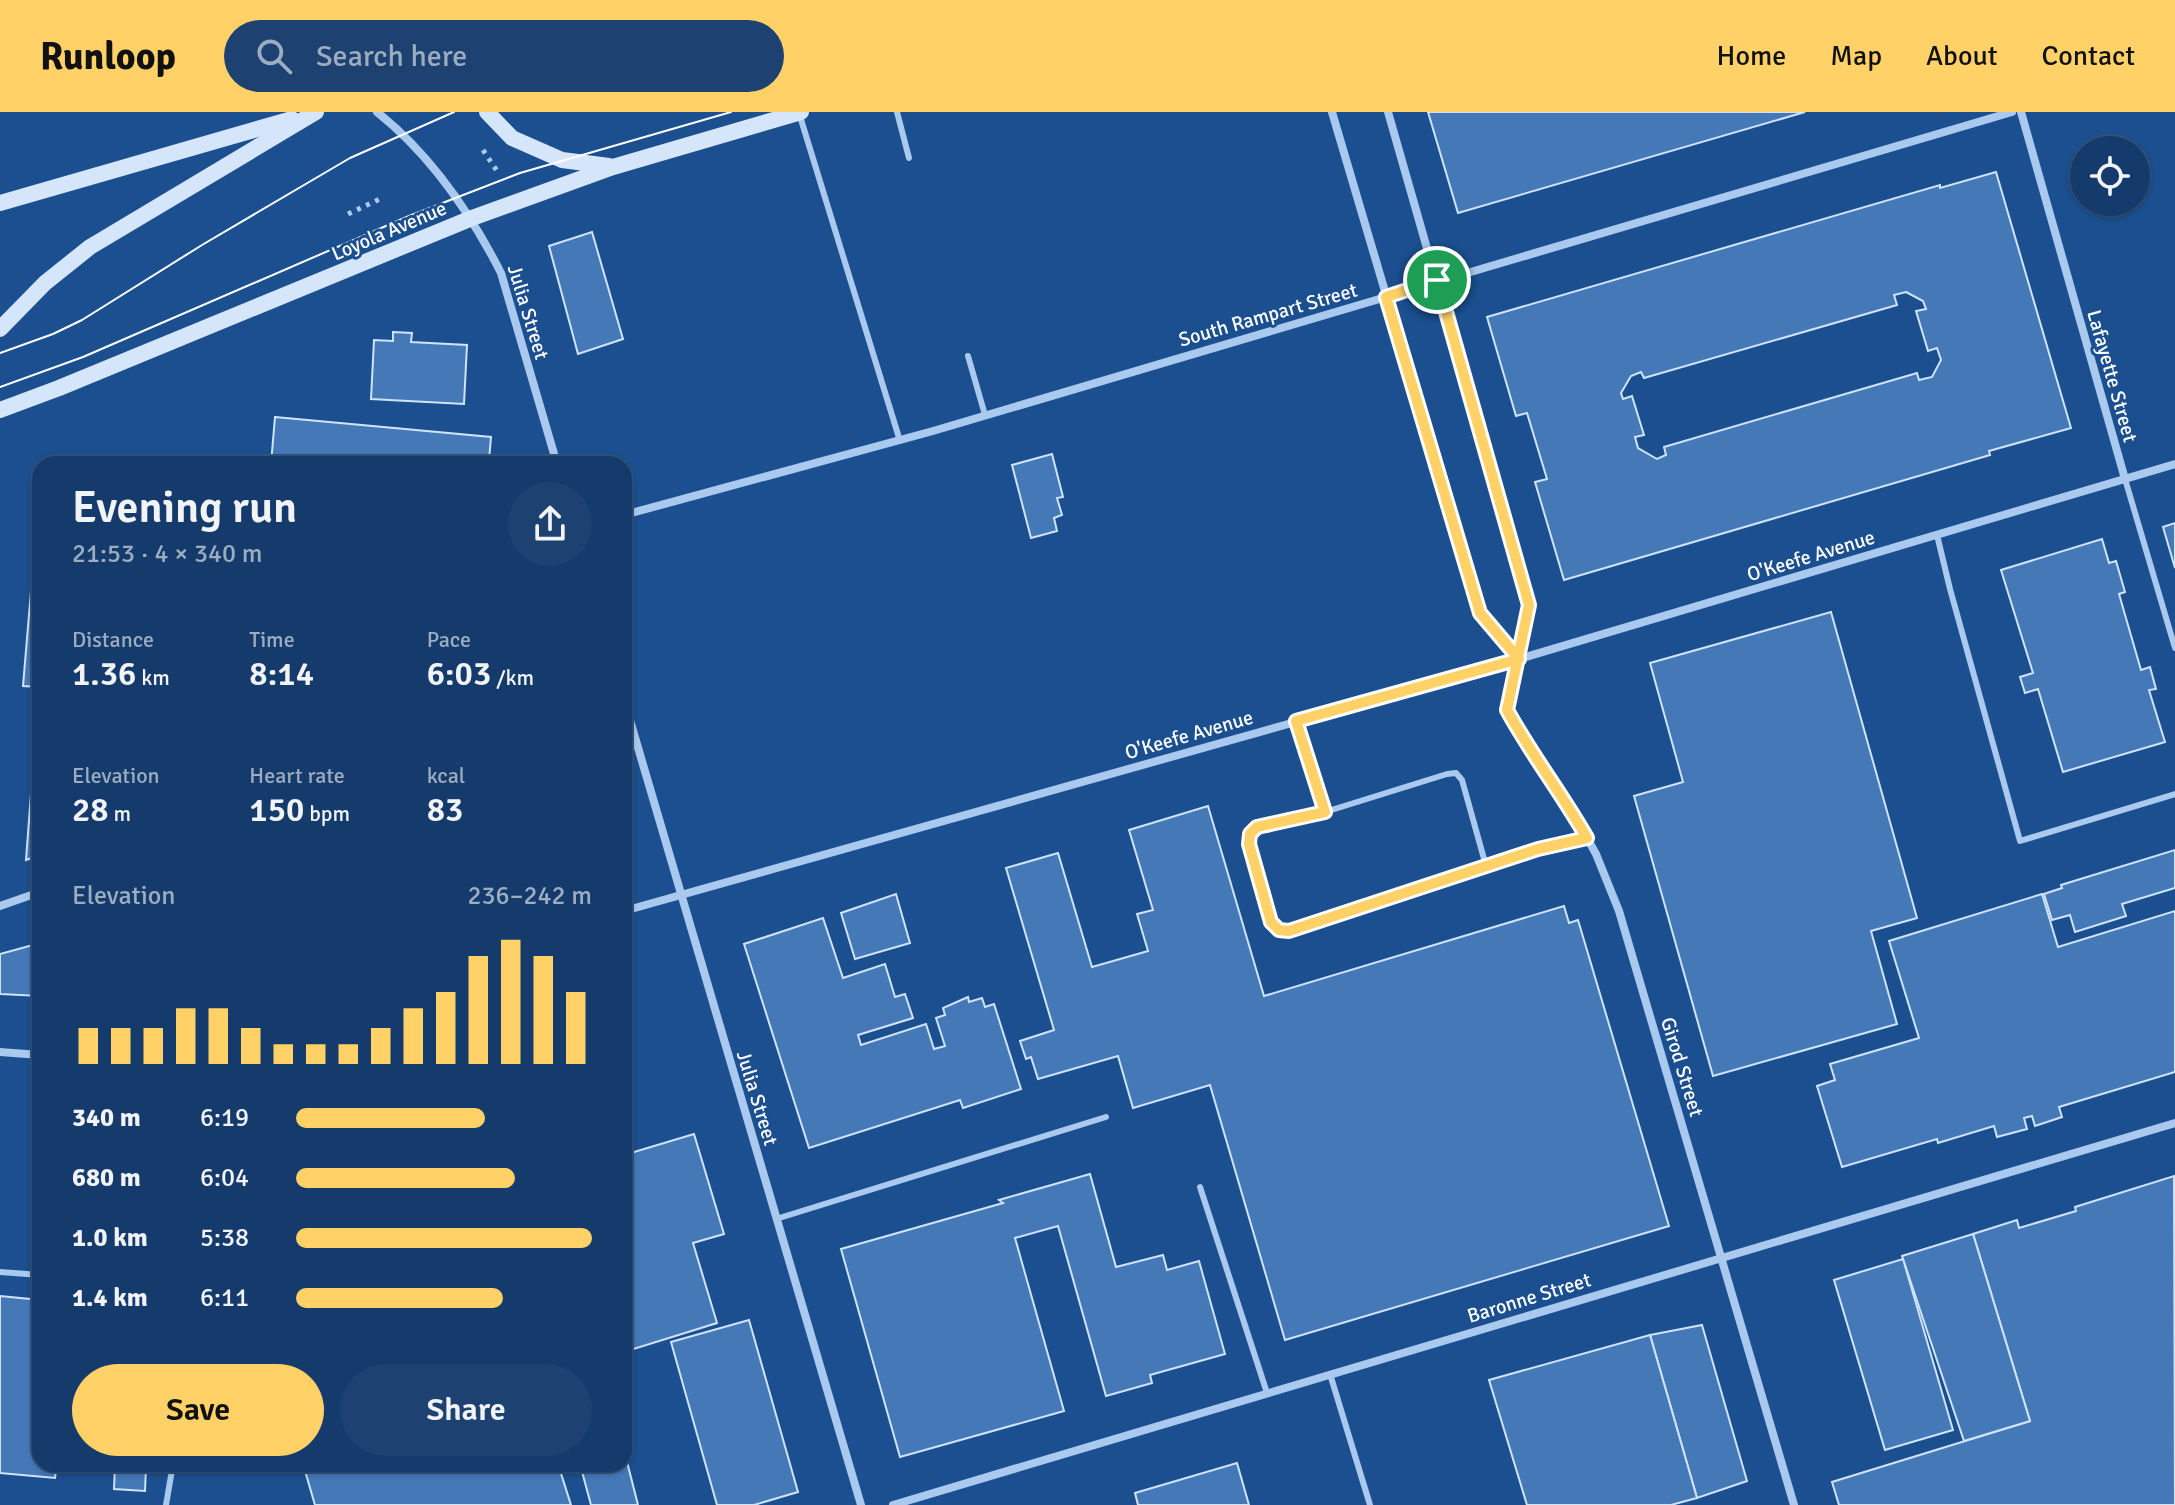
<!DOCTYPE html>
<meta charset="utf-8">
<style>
body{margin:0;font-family:Signika,sans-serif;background:#1d4271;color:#f1f3f6;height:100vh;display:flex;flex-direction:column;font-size:30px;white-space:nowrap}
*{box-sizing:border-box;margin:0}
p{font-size:26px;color:#9dadc1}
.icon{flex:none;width:44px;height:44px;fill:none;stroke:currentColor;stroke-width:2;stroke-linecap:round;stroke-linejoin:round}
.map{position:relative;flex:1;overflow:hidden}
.details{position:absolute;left:32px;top:344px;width:600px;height:1016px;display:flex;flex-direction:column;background:#143b6b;border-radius:24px;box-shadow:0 2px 6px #0004,0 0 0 2px #33557e}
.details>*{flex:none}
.buttons{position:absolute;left:2070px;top:24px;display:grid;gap:16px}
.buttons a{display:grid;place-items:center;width:80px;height:80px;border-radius:50%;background:#143b6b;box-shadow:0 2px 6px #0004,0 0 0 2px #33557e;font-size:40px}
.pin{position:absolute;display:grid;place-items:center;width:68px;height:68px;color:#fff;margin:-34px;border:4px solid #fff;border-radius:50%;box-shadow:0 2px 8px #0007}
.round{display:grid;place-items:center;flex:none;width:84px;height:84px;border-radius:42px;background:#1d4271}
.head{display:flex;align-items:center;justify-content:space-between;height:136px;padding:0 40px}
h1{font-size:44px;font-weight:600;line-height:60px}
.figures{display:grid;grid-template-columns:repeat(3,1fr);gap:12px;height:136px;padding:8px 40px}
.figures div{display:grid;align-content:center}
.figures b{font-size:34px;font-weight:600}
.figures small{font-size:22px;font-weight:400}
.figures p{font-size:22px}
.chart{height:224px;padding:16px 40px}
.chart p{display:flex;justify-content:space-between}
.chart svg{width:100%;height:144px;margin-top:8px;stroke:#ffd166;stroke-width:6}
.action{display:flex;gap:16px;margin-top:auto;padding:16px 40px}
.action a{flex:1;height:92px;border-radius:48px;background:#ffd166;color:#111;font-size:32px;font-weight:600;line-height:92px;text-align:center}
.action a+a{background:#1d4271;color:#f1f3f6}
ul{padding:0 40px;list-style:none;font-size:26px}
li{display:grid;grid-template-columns:128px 96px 1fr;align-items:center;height:60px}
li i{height:20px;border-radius:10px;background:#ffd166}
header{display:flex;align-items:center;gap:48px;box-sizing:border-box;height:112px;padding:0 40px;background:#ffd166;color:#111}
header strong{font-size:38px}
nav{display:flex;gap:44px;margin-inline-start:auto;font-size:28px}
.search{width:560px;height:72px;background:#1d4271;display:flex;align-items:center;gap:20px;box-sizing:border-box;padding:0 28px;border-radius:44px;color:#9dadc1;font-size:30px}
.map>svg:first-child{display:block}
.building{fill:#4478b7;stroke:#cfe3fa;stroke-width:2;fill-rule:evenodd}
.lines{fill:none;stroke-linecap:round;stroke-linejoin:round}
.path{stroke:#a9c9ee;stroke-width:5;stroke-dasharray:4 6;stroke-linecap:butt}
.lane{stroke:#a9c9ee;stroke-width:6}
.street{stroke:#a9c9ee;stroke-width:8}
.secondary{stroke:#d6e6fa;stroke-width:16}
.tram{stroke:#fff;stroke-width:2}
.route-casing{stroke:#fff;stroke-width:16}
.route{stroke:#ffd166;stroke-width:10}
.labels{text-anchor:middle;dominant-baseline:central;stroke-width:6;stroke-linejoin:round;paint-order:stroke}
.street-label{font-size:20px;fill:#fff;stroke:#1b4f8f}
</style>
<header>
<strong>Runloop</strong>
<div class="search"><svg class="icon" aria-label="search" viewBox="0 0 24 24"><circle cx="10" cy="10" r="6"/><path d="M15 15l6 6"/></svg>Search here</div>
<nav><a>Home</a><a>Map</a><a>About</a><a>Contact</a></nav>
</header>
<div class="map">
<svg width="2175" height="1393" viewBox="0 0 2175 1393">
<rect width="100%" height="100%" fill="#1b4f8f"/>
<g class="building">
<path d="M1428 0H1805L1458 101Z"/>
<path d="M1996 60 2071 316 1989 339 1990 343 1564 468 1535 370 1547 367 1527 301 1516 304 1487 205 1940 73V76ZM1906 180 1923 189 1926 197 1916 199 1928 239 1937 236 1941 248 1932 265 1919 268 1917 261 1664 335 1666 343 1657 347 1638 336 1635 325 1644 323 1632 284 1623 287 1621 281 1631 264 1641 260 1644 266 1897 193 1894 183Z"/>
<path d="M592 120 623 227 578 242 549 134Z"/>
<path d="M393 220 412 221 411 230 467 233 464 292 371 287 374 228 393 229Z"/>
<path d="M275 305 491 325 489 348 499 349 498 352H271Z"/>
<path d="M1052 342 1063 385 1057 386 1062 403 1054 406 1057 419 1031 426 1012 353Z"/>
<path d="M39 384 40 743 26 748 39 575 23 574Z"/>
<path d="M2175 411V456L2163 415Z"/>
<path d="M2102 427 2109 451 2116 449 2125 480 2119 482 2141 558 2150 555 2156 577 2149 578 2165 630 2063 660 2038 577 2025 581 2020 565 2033 561 2001 458Z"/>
<path d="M1831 500 1917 806 1871 819 1897 912 1713 964 1634 684 1683 670 1650 551Z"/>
<path d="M1208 694 1264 884 1564 794 1569 811 1578 808 1669 1114 1285 1228 1210 973 1133 996 1118 944 1038 967 1031 945 1026 947 1020 929 1054 918 1006 756 1058 741 1092 855 1148 839 1137 802 1153 798 1129 718Z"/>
<path d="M2175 738V776L2122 792 2126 804 2075 820 2070 803 2052 808 2044 782 2062 776 2061 773Z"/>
<path d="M896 782 910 831 855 847 841 801Z"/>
<path d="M2042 782 2058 835 2175 799V960L2059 995 2062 1005 2035 1014 2032 1004 2024 1006 2027 1017 1997 1025 1994 1014 1938 1031 1937 1027 1842 1055 1817 974 1835 968 1830 952 1919 926 1889 829Z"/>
<path d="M823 806 843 866 885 852 895 885 905 882 913 906 858 923 861 933 926 912 934 937 945 934 936 906 945 903 943 896 968 885 969 890 982 886 985 895 994 892 1021 977 963 996 960 988 809 1036 744 832Z"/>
<path d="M40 831V884L0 882V842Z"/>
<path d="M694 1022 724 1122 693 1131 717 1211 624 1240V1043Z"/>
<path d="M1090 1062 1116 1155 1163 1143 1167 1158 1199 1149 1225 1242 1150 1263 1152 1271 1106 1284 1058 1114 1015 1126 1064 1299 900 1345 841 1137 1003 1091 999 1088Z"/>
<path d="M2174 1064 2175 1393H1839L1832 1370 2030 1309 1973 1122 2017 1108 2019 1116 2076 1099 2075 1095Z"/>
<path d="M1973 1122 2030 1309 1964 1329 1902 1144Z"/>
<path d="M1903 1147 1953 1318 1885 1338 1834 1168Z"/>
<path d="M0 1184 40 1188 38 1335 40 1352H57L55 1366 0 1361Z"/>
<path d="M749 1208 798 1380 754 1393H717L671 1230Z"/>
<path d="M1702 1213 1747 1369 1697 1386 1650 1223Z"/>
<path d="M1650 1223 1697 1386 1671 1393H1527L1489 1268Z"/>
<path d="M624 1338 638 1393H591L580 1352H624Z"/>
<path d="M1237 1351 1249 1393H1138L1135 1381Z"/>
<path d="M303 1352H558L571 1393H315Z"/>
<path d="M115 1353 146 1355 145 1379 114 1377Z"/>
</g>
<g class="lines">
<g class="path">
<path d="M483 38 499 62"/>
<path d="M348 102 382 86"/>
</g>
<g class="lane">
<path d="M897 0 909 46"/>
<path d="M799 1 900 329"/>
<path d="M968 244 985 303"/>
<path d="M2125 367 2175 536"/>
<path d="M1937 423 1950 477 2020 729 2175 682"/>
<path d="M1296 609 1325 700"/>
<path d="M1486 754 1462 668 1456 661 1447 662 1325 700 1257 715 1250 722 1249 732 1271 810 1279 818 1289 819 1538 737 1587 726"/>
<path d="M1200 1075 1267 1281"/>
<path d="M776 1107 1106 1005"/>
<path d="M0 1160 40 1163"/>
<path d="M1330 1262 1370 1393"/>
<path d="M166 1393 173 1352"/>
</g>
<g class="street">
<path d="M377 0C431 43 470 100 501 161L557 352"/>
<path d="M1332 0 1480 501 1519 547"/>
<path d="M1388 0 1529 493 1507 598 1528 636 1568 692 1596 742 1619 799 1794 1393"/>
<path d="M2021 0 2125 367"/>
<path d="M624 403 933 319 2012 0"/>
<path d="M624 588 861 1393"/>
<path d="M0 794 40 780"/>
<path d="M624 799 1519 547 2175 352"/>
<path d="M0 940 40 943"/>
<path d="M893 1393 2175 1011"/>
</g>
<g class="secondary">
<path d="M487 0 512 26 562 48 609 54"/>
<path d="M0 91 292 7"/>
<path d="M0 217 45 171 90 135 316 0"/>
<path d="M0 298 59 276 472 106 613 55 801 0"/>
</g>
<g class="tram">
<path d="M0 241 53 222 82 208 202 133 350 46 454 0"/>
<path d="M0 275 83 245 409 104 520 61 731 0"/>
</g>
</g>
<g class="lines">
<defs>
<path id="route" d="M1437 168 1386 185 1480 501 1519 547 1296 609 1325 700 1257 715 1250 722 1249 732 1271 810 1279 818 1289 819 1538 737 1587 726C1562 682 1531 642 1507 598L1529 493 1437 168"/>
</defs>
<use href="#route" class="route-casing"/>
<use href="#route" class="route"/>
</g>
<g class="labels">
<g class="street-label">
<text transform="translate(389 119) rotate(-23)">Loyola Avenue</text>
<text transform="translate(528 200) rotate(73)">Julia Street</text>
<text transform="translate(1268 203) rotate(-16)">South Rampart Street</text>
<text transform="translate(2112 264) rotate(74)">Lafayette Street</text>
<text transform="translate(1811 444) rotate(-17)">O'Keefe Avenue</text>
<text transform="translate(1189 623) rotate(-16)">O'Keefe Avenue</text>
<text transform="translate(1682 955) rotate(73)">Girod Street</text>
<text transform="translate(757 986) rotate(73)">Julia Street</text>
<text transform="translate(1529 1186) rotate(-17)">Baronne Street</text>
</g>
</g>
</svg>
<div class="buttons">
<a><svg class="icon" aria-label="locate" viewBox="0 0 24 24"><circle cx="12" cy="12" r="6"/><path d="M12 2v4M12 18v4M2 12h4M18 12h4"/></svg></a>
</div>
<div class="pin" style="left:1437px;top:168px;background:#1e9e55"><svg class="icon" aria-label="arrive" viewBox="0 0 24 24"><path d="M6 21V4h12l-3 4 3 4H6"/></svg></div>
<section class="details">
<div class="head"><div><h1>Evening run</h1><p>21:53 · 4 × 340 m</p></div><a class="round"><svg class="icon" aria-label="share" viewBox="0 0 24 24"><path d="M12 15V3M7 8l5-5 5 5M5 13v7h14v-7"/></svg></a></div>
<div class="figures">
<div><p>Distance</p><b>1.36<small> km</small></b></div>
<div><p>Time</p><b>8:14</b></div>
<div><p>Pace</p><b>6:03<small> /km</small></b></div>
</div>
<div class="figures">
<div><p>Elevation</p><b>28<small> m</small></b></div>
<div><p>Heart rate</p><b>150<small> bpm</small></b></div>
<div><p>kcal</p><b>83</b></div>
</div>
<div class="chart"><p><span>Elevation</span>236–242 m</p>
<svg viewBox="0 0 160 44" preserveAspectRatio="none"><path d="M5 44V33M15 44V33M25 44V33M35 44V27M45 44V27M55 44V33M65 44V38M75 44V38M85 44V38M95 44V33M105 44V27M115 44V22M125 44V11M135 44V6M145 44V11M155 44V22"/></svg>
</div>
<ul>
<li><b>340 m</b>6:19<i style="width:64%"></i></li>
<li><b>680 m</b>6:04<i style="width:74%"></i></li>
<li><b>1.0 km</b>5:38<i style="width:100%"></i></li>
<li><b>1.4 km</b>6:11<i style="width:70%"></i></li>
</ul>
<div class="action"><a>Save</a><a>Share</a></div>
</section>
</div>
